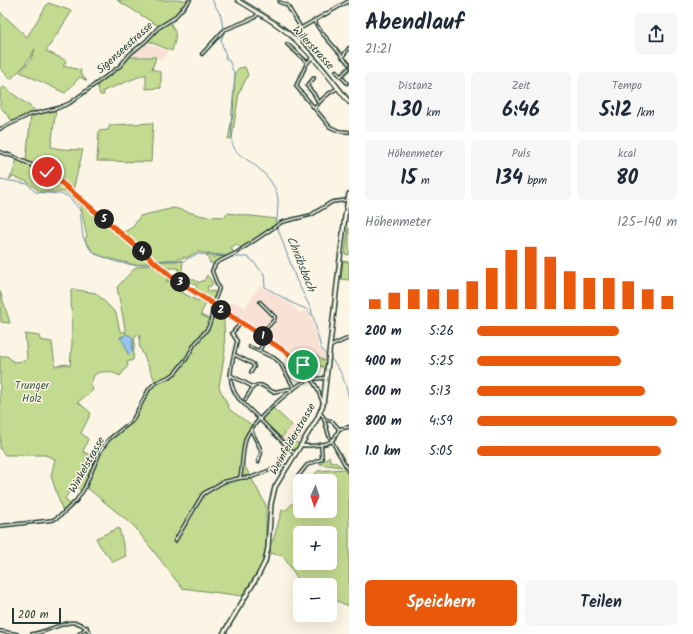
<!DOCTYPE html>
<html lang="de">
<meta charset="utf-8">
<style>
body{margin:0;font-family:Kalam,sans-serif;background:#f6f6f7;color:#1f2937;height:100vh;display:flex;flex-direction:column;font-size:15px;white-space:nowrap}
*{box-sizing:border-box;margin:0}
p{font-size:13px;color:#747a83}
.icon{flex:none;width:22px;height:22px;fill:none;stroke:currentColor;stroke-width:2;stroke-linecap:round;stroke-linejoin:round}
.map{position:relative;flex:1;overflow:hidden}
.drawer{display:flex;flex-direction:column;background:#fff;width:344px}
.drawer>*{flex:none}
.needle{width:26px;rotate:183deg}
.controls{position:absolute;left:293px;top:474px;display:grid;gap:8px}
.controls a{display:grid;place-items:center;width:44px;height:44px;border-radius:6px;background:#fff;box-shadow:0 4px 16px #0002;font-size:20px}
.scale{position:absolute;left:12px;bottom:10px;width:49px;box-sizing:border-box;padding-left:4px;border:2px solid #1f3d34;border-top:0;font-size:11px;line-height:14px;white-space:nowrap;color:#1f3d34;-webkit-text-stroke:3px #fcf5e5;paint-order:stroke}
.pin{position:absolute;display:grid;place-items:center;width:34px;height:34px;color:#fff;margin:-17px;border:2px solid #fff;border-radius:50%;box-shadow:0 1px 4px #0007}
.km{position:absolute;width:20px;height:20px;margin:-10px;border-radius:50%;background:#222;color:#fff;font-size:11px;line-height:20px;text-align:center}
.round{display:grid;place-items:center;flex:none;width:42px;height:42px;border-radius:6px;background:#f6f6f7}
.summary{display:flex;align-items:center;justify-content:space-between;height:68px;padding:0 16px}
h1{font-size:22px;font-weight:700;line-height:30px}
.figures{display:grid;grid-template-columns:repeat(3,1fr);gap:6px;height:68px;padding:4px 16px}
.figures div{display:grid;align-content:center;border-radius:6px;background:#f6f6f7;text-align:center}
.figures b{font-size:20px;font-weight:700}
.figures small{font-size:11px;font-weight:400}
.figures p{font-size:11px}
.chart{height:112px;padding:8px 16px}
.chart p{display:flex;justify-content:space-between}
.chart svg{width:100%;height:72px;margin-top:4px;stroke:#ea580c;stroke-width:6}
.primary-button{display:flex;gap:8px;margin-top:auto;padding:8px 16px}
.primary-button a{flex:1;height:46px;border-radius:6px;background:#ea580c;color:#fff;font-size:16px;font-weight:700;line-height:46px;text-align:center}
.primary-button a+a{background:#f6f6f7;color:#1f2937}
ul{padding:0 16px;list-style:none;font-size:13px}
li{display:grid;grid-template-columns:64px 48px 1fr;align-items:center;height:30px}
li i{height:10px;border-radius:5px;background:#ea580c}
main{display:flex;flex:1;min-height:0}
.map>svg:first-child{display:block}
.built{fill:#f8e1d4}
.green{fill:#c3da91;stroke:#718c62;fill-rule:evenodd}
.water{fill:#95c4f0;stroke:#668ea5}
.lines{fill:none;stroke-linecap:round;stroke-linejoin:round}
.stream{stroke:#668ea5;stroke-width:1}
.minor-casing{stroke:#1f3d34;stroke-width:4.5}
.secondary-casing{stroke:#1f3d34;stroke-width:6}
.primary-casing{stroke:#1f3d34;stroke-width:6}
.minor{stroke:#fcf5e5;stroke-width:1.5}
.secondary{stroke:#fcf5e5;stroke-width:3}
.primary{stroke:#fcf5e5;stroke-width:3.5}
.rail{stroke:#1f3d34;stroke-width:1}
.route-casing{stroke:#fff;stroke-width:8}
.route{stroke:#ea580c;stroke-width:5}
.labels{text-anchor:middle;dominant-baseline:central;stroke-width:3;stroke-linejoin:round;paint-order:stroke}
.street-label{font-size:11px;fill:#1f3d34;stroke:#fcf5e5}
.park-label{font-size:11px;fill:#405c47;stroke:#fcf5e5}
.water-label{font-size:12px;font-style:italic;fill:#37585a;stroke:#fcf5e5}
</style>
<main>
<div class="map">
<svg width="349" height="634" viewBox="0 0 349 634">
<rect width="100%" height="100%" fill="#fcf5e5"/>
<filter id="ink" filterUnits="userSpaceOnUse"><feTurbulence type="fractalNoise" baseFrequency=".025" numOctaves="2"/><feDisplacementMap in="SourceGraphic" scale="8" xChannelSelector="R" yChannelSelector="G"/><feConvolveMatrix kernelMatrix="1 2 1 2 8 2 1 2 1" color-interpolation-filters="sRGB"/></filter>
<g filter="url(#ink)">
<g class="built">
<path d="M146 43 168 51 163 60 156 57H128Z"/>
<path d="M260 285 292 305 300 313 305 311 310 316 319 342 317 346 327 356 326 369 304 364 290 353 222 309 235 301 245 308Z"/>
<path d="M297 424 307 431 294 451 281 438 292 427Z"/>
</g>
<g class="green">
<path d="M117 0H190L174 18 163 24 168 22H170C178 35 176 37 172 51L148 41V40L160 27Z"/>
<path d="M48 3 72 11 46 51 65 60 66 62 63 66 81 70 80 73 87 81 80 77 65 93 20 72 30 61 35 49 24 66 11 79 0 68V12L27 37Z"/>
<path d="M128 57H156L152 69 161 72V88L146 89V74L103 91 104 95H100L97 85 117 69Z"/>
<path d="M245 67 248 75 239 93 232 138 228 139 233 114 235 72 239 68Z"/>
<path d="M4 87 36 111V112L12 121 0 106V90Z"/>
<path d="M56 109 51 147 61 149 83 150 73 190 64 181 51 173 26 160 31 115Z"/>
<path d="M153 123 151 162 97 161 99 131 108 130 110 125Z"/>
<path d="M17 158 52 176 80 199V204L79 205 69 194 64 192H40L26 181 13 177 9 179 13 173Z"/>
<path d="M82 202 153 262 135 265 107 258 95 254 84 239 87 237 81 208Z"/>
<path d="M174 208 203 216 225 217 227 213 276 219 275 225 241 248 236 244 231 248 234 253 229 256 197 252 186 258 184 257C177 261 165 259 156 261L122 233 133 227 140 216Z"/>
<path d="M348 228H349V255L345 254Z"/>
<path d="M207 255 212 256 214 258 215 256 227 257 214 264 210 263Z"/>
<path d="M163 261H183L181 280H179L175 277 180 274 178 268H163L158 264Z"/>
<path d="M343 261 349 262V280L341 279Z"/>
<path d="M152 264 156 265 170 277 167 280 166 282 172 279 182 285 179 291 198 301 201 298 207 302 202 311 201 315 209 319 212 318 214 307 226 314 224 321 225 351 219 387 230 410 252 425 248 431 242 461 266 505V559L242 596 182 588 134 526 86 487C94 472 97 455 108 442 115 433 127 429 133 419 142 407 145 393 156 383L139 345 140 334 135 336 133 360 127 362 128 366 120 376C111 371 103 370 94 375L91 384 93 390 78 402 91 413 81 433 88 439 83 452 97 457 83 491 73 485 69 488 68 494 65 498 70 505 63 512 51 476 55 459 45 455H5L0 449V356H7L14 362 25 361 27 358 25 334 39 336 40 340 52 342 55 366 66 364 70 366 72 344 71 289 96 293 116 313 120 331 126 333 117 287 136 267ZM124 336 133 338 132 352 128 354 126 345 120 337Z"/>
<path d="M183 274 198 282V283L202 281H204L207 275 213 283 210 287 208 286 207 288 210 292 212 291 215 292 217 295 213 302 212 303 194 291 197 286 191 282 187 286 181 283Z"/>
<path d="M0 291 10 323 1 322Z"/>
<path d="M311 355 314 357 317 355 324 361 325 360 328 363 327 366 324 367 311 364 310 360Z"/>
<path d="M273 408 292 425 281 438 262 420 263 418Z"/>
<path d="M289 438 299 444 295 451H293L285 442Z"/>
<path d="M329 456 330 461 335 462 342 467 320 464V460H325Z"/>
<path d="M344 469 349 477V606L330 598V585H305L300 582 283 556 270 553V541H273L282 510H286L296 500 300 489V511H330V481H308L318 471ZM300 533H330V563H300Z"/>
<path d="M119 528 126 556 113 562 100 546 96 538Z"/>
</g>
<path class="water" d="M126 334 131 336 133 338 132 352 130 354H128L125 345 120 337H123Z"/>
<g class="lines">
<g class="stream">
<path d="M212 0 221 16 223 29"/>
<path d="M224 32 221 41 226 56 225 58 229 60 235 76 231 121 232 141"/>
<path d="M232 143C235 152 241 156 249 161 261 169 277 184 278 200 278 208 277 215 277 222"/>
<path d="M0 179 28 184 35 192 60 194 68 196 80 210 83 237 90 249 96 254 117 262 133 265 154 263"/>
<path d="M277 226 296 279 310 307"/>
<path d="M231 257H247L251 259 264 274 265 287 292 303 306 309"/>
<path d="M156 262 172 260 183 261 197 254 227 256"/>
<path d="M311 308 321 348 327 356"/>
<path d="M307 309 311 315"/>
<path d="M330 358C342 369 345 383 349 398"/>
</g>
<defs>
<g id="minor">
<path d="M279 2 287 5 301 28"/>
<path d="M314 21 322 33 349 64"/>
<path d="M291 36 301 28 349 1"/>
<path d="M287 44 307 62"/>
<path d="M202 54 224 30 254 18 259 13"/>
<path d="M312 57 306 65 296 86 330 127 339 131 349 132"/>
<path d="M342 57 349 48"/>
<path d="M336 71 347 83"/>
<path d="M341 76 349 68"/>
<path d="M314 78 307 86 314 94 318 102"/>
<path d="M315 108C321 99 328 93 338 88"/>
<path d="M0 129 29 115 58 108 70 103 120 66 130 54 146 41 158 28 174 18 190 0"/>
<path d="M0 152 12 156 53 175 172 277 189 289 295 358 304 366 317 388 322 401"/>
<path d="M260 302 275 317 274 320 260 335"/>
<path d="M213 304 219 289 212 271 216 263 236 253 282 222 311 215 332 202 347 200"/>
<path d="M241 323 232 333 237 341C233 362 224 380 239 399L295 454"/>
<path d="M265 340 259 351 274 358 280 363 294 388"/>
<path d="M331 346 349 338"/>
<path d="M250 347 259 351"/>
<path d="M235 355 253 364 254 367 251 372"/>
<path d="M230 375 253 387C262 382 265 388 273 392L289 389 291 390"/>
<path d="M312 379 325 378"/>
<path d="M245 400 253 387"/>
<path d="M320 413 323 416 329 436 349 472"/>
<path d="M325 419 333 422 339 429"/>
<path d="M339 429 349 427"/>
<path d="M251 430 261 450V453L258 462"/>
<path d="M301 445C307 447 324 445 330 442 334 440 337 434 339 429"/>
<path d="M240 478C243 465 242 451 246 438 252 422 293 386 311 378"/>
<path d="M296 479 307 465 322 459 321 444"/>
<path d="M0 526 53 520 61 515 76 501 84 489 101 450 108 440 132 421 149 389 155 383 171 376 175 373 187 358 194 345 208 328 211 320 213 305"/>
<path d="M175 541 203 494 223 482 240 478 252 477 283 465 287 466"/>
<path d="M0 631 17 634"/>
<path d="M32 634C54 632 75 609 91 634"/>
<path d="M79 634 87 627"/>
</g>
<path id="secondary" d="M223 634 259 574 265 562 268 548 271 504 275 487 317 419 323 405 345 216 349 194"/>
<path id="primary" d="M238 0C253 9 268 18 282 28 308 48 329 76 349 102"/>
</defs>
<use href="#minor" class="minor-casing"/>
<use href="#secondary" class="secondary-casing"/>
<use href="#primary" class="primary-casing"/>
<use href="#minor" class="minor"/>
<use href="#secondary" class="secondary"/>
<use href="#primary" class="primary"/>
<path class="rail" d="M240 0C256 10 273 19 287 30 310 49 331 75 349 99"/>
</g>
</g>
<g class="lines" filter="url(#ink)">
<defs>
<path id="route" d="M47 172 57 179 172 277 286 352 303 365"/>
</defs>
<use href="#route" class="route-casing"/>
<use href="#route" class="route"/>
</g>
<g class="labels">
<g class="street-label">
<text transform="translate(125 48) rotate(-42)">Sigenseestrasse</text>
<text transform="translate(313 48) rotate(47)">Wilerstrasse</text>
<text transform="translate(293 439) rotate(-60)">Weinfelderstrasse</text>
<text transform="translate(87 465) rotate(-61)">Winkelstrasse</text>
</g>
<g class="park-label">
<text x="32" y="386">Trunger<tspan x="32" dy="13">Holz</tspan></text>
</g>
<g class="water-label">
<text transform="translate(301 264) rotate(68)">Chräbsbach</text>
</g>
</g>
</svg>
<div class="controls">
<a><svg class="needle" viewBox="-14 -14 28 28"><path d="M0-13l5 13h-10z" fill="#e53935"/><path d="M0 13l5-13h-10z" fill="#747a83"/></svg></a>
<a>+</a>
<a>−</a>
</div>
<div class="scale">200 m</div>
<div class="pin" style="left:303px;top:365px;background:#1e9e55"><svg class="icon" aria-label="arrive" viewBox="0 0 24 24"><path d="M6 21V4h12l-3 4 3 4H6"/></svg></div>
<div class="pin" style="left:47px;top:172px;background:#d93025"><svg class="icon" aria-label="check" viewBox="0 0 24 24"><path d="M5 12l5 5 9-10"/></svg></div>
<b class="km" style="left:263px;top:336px">1</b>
<b class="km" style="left:221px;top:310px">2</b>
<b class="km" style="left:180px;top:282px">3</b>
<b class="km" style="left:142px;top:251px">4</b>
<b class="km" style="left:104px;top:219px">5</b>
</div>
<section class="drawer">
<div class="summary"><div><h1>Abendlauf</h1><p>21:21</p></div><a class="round"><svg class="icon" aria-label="share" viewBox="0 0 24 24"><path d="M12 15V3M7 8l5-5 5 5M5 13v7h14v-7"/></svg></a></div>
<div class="figures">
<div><p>Distanz</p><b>1.30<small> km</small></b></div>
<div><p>Zeit</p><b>6:46</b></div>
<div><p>Tempo</p><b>5:12<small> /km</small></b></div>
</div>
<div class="figures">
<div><p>Höhenmeter</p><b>15<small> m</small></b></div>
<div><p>Puls</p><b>134<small> bpm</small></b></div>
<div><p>kcal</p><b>80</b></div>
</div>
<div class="chart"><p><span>Höhenmeter</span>125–140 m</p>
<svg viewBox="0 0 160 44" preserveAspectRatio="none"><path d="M5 44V38M15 44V34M25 44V32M35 44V32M45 44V32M55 44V27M65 44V19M75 44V8M85 44V6M95 44V12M105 44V21M115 44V25M125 44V25M135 44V27M145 44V32M155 44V36"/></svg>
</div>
<ul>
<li><b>200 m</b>5:26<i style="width:71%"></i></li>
<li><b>400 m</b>5:25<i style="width:72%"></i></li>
<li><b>600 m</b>5:13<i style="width:84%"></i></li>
<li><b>800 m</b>4:59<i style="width:100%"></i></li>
<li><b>1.0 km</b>5:05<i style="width:92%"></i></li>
</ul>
<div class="primary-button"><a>Speichern</a><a>Teilen</a></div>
</section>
</main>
